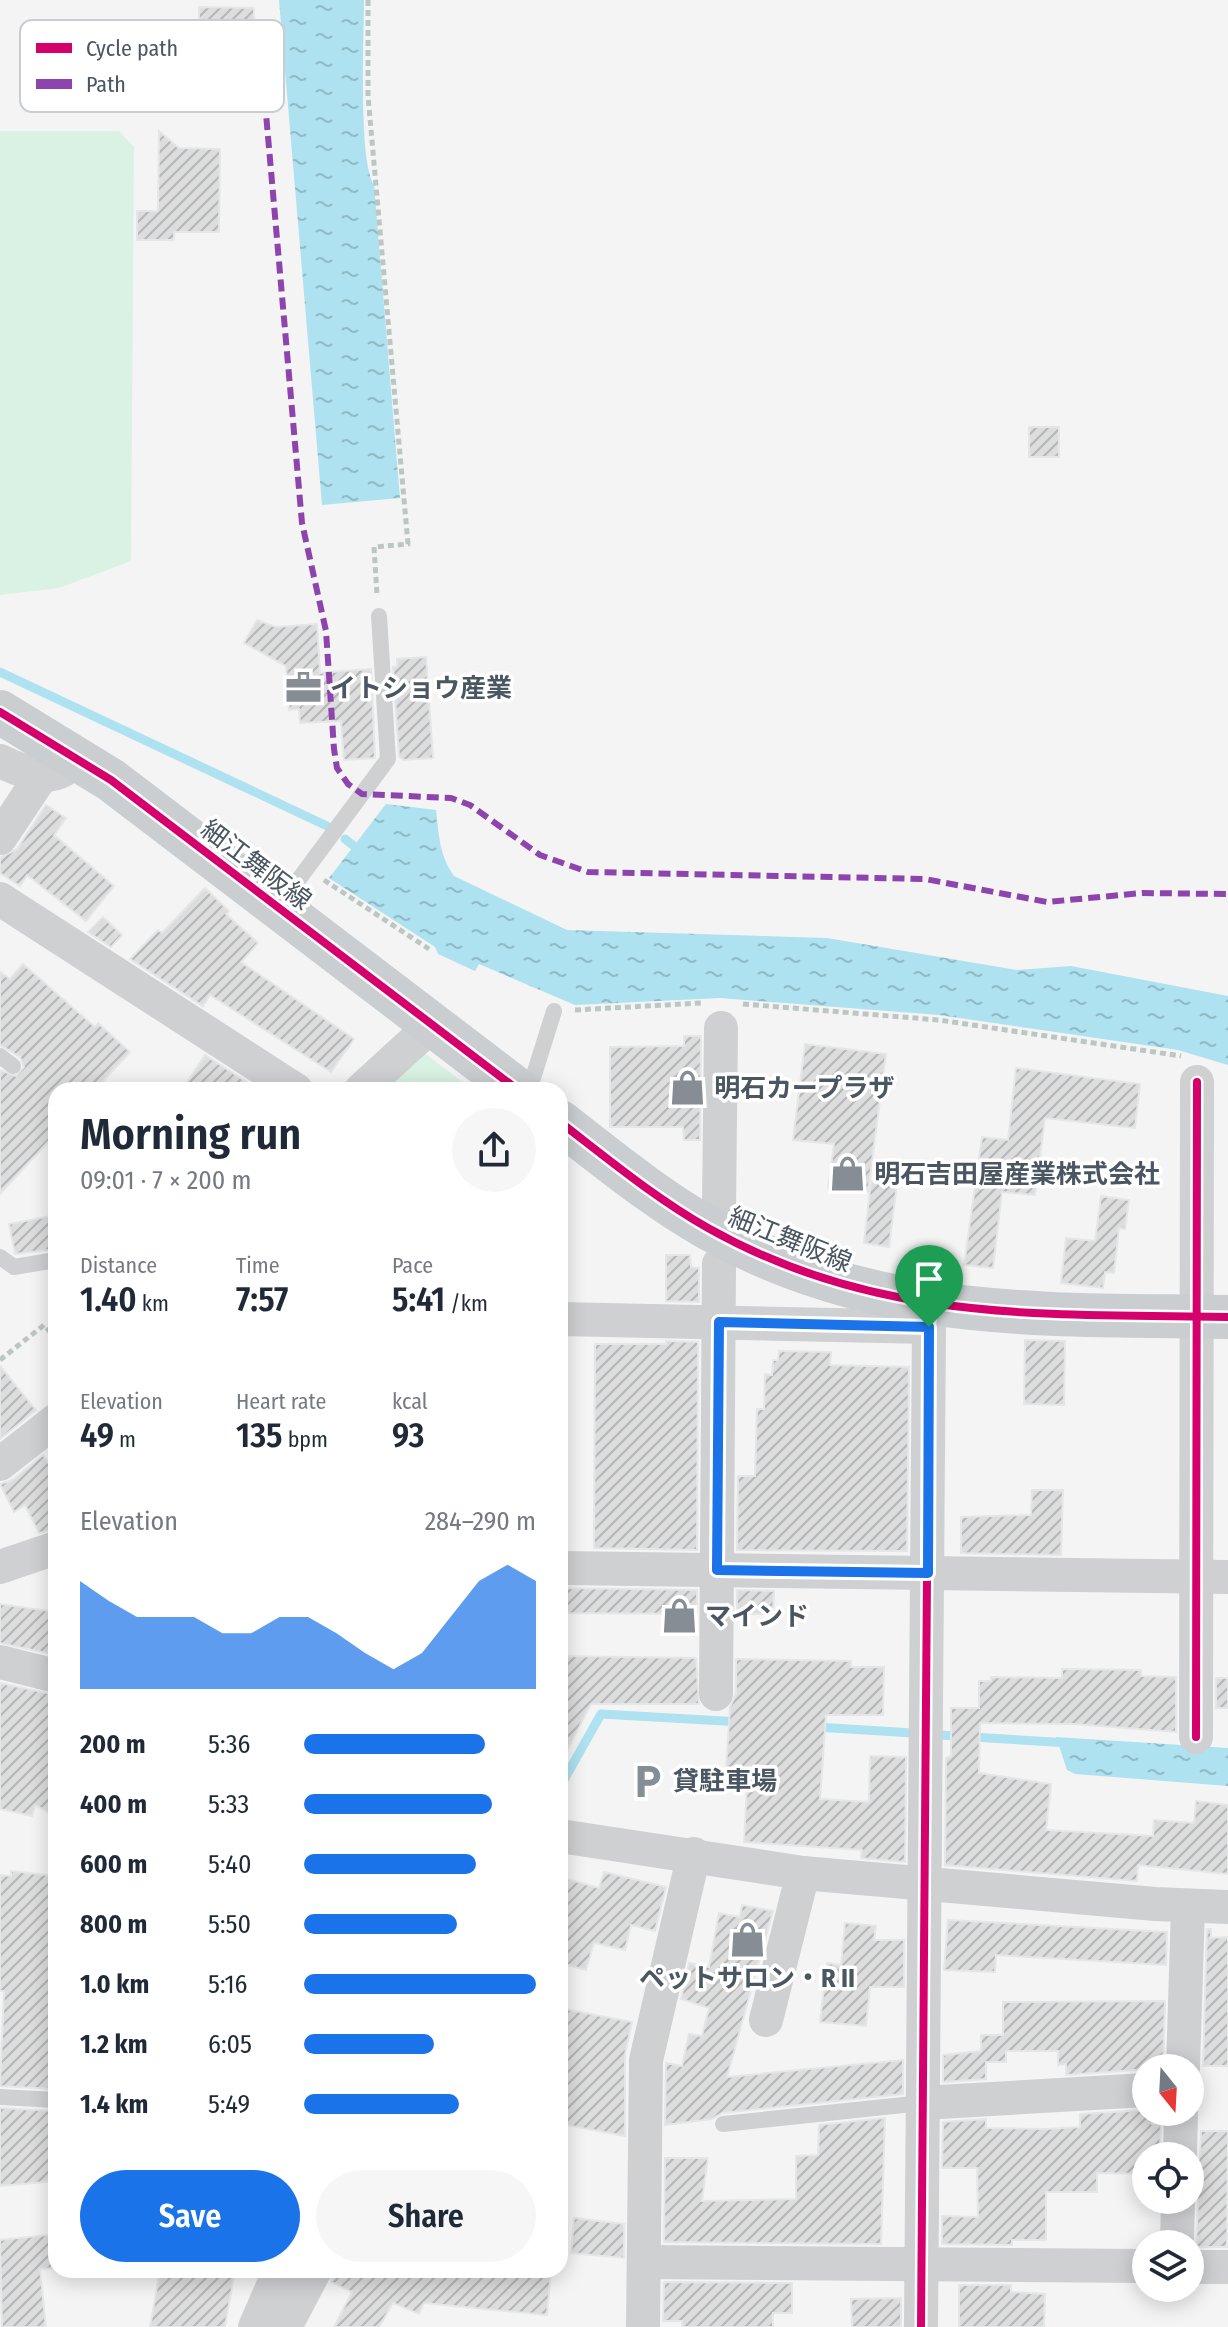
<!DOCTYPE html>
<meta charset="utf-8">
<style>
body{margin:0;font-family:"Fira Sans Condensed","Noto Sans JP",sans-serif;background:#f6f6f7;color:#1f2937;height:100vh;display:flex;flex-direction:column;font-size:30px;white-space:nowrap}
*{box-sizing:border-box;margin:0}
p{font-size:26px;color:#747a83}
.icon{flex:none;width:44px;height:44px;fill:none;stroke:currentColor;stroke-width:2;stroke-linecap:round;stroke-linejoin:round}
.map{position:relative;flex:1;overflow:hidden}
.drawer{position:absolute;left:48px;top:1082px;width:520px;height:1196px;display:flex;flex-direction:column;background:#fff;border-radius:24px;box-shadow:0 4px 20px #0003}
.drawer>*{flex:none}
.needle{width:52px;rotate:162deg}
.tools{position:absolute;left:1132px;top:2054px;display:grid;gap:16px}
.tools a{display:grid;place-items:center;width:72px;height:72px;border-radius:50%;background:#fff;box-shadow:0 4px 20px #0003;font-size:40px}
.pin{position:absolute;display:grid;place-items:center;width:68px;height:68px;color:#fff;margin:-82px -34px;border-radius:50% 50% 50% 0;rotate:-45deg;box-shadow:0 0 8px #0007}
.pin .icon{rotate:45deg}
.round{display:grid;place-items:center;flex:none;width:84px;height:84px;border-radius:42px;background:#f6f6f7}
.head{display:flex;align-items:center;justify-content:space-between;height:136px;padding:0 32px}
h1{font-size:44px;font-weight:600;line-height:60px}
.metrics{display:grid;grid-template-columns:repeat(3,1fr);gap:12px;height:136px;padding:8px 32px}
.metrics div{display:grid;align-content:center}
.metrics b{font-size:34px;font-weight:600}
.metrics small{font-size:22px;font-weight:400}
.metrics p{font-size:22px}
.chart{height:224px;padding:16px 32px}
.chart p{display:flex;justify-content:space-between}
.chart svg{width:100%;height:144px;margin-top:8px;fill:#1a73e8;opacity:.7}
.button{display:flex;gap:16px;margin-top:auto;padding:16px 32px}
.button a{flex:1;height:92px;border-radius:48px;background:#1a73e8;color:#fff;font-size:32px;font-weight:600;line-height:92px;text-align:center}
.button a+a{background:#f6f6f7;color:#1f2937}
ul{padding:0 32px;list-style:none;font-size:26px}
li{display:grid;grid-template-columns:128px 96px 1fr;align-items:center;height:60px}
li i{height:20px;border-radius:10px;background:#1a73e8}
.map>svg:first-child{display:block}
.park{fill:#d9f2e3}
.water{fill:url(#water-ripples)}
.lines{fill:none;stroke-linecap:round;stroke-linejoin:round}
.stream{stroke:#aee2f0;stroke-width:9}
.building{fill:url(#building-hatch);stroke:#e5e6e7;stroke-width:2}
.path{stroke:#bcc7c4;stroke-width:5;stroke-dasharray:6 4;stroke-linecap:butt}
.service{stroke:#ced0d2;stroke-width:16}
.minor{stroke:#ced0d2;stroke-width:34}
.primary{stroke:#caced1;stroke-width:44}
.quiet{stroke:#8e44ad;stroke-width:6;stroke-dasharray:12 6;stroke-linecap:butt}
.cycleway-casing{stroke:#fff;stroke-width:13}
.cycleway{stroke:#d6006c;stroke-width:8}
.route-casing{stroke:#fff;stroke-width:16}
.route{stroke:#1a73e8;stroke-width:10}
.labels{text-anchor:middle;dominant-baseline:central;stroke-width:7;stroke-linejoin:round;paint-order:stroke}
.poi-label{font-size:26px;font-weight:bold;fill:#4a5661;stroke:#fff;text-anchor:start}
.street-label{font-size:26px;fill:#4a5661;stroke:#fff}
.key{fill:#fff;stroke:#c9ccd0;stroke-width:2}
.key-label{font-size:22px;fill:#4a5661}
</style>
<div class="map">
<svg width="1228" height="2327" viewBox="0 0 1228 2327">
<defs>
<pattern id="water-ripples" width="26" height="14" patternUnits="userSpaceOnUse" patternTransform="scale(2)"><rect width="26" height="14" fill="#aee2f0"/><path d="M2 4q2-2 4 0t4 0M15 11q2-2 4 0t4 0" fill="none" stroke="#90bac6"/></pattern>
<pattern id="building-hatch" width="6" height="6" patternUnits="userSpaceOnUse" patternTransform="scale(2)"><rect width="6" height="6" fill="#ddddde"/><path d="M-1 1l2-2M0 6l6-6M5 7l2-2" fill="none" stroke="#b5b6b7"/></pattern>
</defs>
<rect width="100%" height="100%" fill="#f4f4f4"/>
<g class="park">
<path d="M0 131H119L134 147 131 561 59 588 0 595Z"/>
<path d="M419 1049 473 1090H375Z"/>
</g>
<g class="water">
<path d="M279 0H364C364 35 358 161 374 185L400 498 322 505Z"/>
<path d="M386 804 436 810C439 834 439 855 454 876L567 930 827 938 1017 970 1071 966 1228 996V1065L1178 1050 939 1015 720 998 575 1005 479 964 475 971 438 954 435 947 329 878Z"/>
<path d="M1056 1737 1228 1748V1786L1075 1774 1067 1770Z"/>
</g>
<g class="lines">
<g class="stream">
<path d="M0 672 327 826"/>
<path d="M345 839 354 846"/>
<path d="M816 1727 913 1733"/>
<path d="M940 1735 1069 1743"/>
<path d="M560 1787 601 1714 741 1722"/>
</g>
</g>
<g class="building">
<path d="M199 7 254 8V48H199Z"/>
<path d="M159 131 179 148 220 149 219 232H174V240H137V211H158Z"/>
<rect x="1029" y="427" width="30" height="30"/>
<path d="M257 620 276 627 317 624 320 673 371 669 375 758 344 760 341 721 300 723 299 709 289 710 286 666 244 643Z"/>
<path d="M426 657 433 758 403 760 399 756 393 667H397V659Z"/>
<path d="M46 805 66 818 54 835 114 886 86 921 27 875 20 886 0 873V858L17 849Z"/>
<path d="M205 888 229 911 226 914 258 943 241 962 354 1039 331 1072 210 995 203 1006 130 959 158 930 162 933Z"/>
<path d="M103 917 122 935 111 947 88 932Z"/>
<path d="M23 964 95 1027 98 1023 130 1052 95 1090H56V1133L0 1194V1070L16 1076 24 1067 20 1057 0 1045V972L10 979Z"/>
<path d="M684 1036H701L700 1140H684L683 1127H610V1047L684 1046Z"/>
<path d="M805 1044 886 1054 868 1192 828 1188 834 1144 793 1140Z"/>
<path d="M205 1055 259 1090H182Z"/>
<path d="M1016 1068 1140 1084 1135 1128 1045 1118 1035 1195 1002 1192 993 1268 964 1265 982 1137 1008 1140Z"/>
<path d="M871 1181 897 1184 889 1247 864 1243Z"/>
<path d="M1101 1196 1129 1200 1125 1229 1119 1228 1114 1273 1105 1272 1103 1288 1061 1283 1066 1238 1095 1241Z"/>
<path d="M56 1215V1249L15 1254 9 1224Z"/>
<path d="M666 1255H690L691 1267 699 1268V1302L666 1301Z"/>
<path d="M1025 1340 1065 1341 1064 1405 1024 1404Z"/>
<path d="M666 1341 698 1342 697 1550 594 1548 595 1344H666Z"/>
<path d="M779 1351 831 1352 830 1365 909 1367 907 1551 737 1550 738 1476H755L757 1409H764L765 1374 772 1375 773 1360H778Z"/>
<path d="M0 1366 36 1410 0 1439Z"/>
<path d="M43 1455 56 1475V1529L39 1533 25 1505 14 1512 0 1484 12 1480Z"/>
<path d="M1032 1490H1063L1061 1555 961 1553V1517L1031 1515Z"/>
<path d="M560 1588 697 1590V1614L560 1613Z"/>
<path d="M737 1590 774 1591 773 1614H737Z"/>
<path d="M0 1604 56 1612V1655L0 1643Z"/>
<path d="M560 1656 696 1658 699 1704H591L560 1764Z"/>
<path d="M736 1659 851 1661V1667H884L883 1715H826L820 1799 869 1802 870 1756 906 1757 905 1862 861 1858 862 1850 744 1842 747 1786 725 1784 730 1707 736 1694Z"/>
<path d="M1062 1669 1141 1670V1676L1176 1677V1732L1075 1724 980 1723 979 1773 1051 1784 1046 1830 1153 1836 1154 1820 1194 1823 1196 1801 1228 1805V1874L1138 1865 1137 1881 945 1865 946 1758 951 1756V1708H979V1681H991V1677L1062 1678Z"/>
<rect x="1216" y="1678" width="12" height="30"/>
<path d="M0 1683 56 1695V1816L35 1805 32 1816 0 1809Z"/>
<path d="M11 1871 56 1876V2089L0 2086 4 1991H0V1875L11 1876Z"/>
<path d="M604 1872 666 1887 655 1931 631 1925 625 1950 594 1943 586 1970 560 1963V1877L599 1888Z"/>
<path d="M742 1905 773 1911 727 2077 903 2060V2094L722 2113 712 2119 665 2125 666 2063 682 2066 689 2034 702 2036 709 2008 681 1999 689 1963 709 1967 719 1913 740 1917Z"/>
<path d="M948 1920 1167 1932 1166 1965 996 1955 995 1972 944 1970Z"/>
<path d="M845 1923 876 1926 874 1940H904V1987H870L866 2026 820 2022 827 1963 841 1965Z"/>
<path d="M1207 1929H1211V1938L1228 1937V2066H1203Z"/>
<path d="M1165 2001 1163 2068 1066 2075V2064L1058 2065V2051H1006V2062H986V2079L943 2082V2055L981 2051V2035H1003V2002Z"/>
<path d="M560 2008 632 2022 625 2054V2136L560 2124V2097L568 2053 560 2052Z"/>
<path d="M0 2108 56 2111V2181L0 2186Z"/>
<path d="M1146 2110 1152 2112V2124H1161L1160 2156H1146V2174L1097 2173V2192H1046V2240H1012V2245L942 2244V2216L978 2217 977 2168H942L943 2122 986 2119V2128L1046 2129 1080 2127V2114Z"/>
<path d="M885 2118 881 2244 664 2242 665 2158H708L702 2201 796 2199V2156L818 2155 819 2125Z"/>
<path d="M1201 2131H1228L1227 2247H1196L1198 2200 1190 2185V2173L1200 2157Z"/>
<path d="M574 2218 624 2224V2258L571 2253Z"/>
<path d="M56 2234V2268L40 2269 46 2327H2L0 2240Z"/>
<path d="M160 2270H235L225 2327H150Z"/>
<path d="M335 2270H551L547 2315 424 2303 419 2314 393 2303 379 2327H334L352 2292 331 2282Z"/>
<path d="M664 2282 792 2283V2313H773V2327H682V2321H663Z"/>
<path d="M959 2285H1011V2292L1045 2294 1044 2327H959Z"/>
<path d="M901 2298V2327H852L851 2299Z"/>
</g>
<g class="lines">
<g class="path">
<path d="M368 0V96L408 544 374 547 377 595"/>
<path d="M324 880 429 949"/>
<path d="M743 1004 939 1020 1181 1056"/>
<path d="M575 1010 701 1003"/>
<path d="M0 1360 44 1325 56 1338"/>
</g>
<g class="service">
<path d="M279 906 388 759 379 616"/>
<path d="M0 1056 13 1066"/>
<path d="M524 1090 533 1078 554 1011"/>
<path d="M0 1257 14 1267 56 1260"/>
<path d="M0 2097 56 2100"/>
<path d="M723 2124 922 2103"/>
</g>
<g class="minor">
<path d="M0 761C25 773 58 786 76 757"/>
<path d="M0 838 42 775"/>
<path d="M0 899 296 1090"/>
<path d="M361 1090 432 1025"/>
<path d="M709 1228 719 1208 721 1028"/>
<path d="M560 1319 929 1327"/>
<path d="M0 1464 56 1420"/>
<path d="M0 1567 56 1548"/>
<path d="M560 1568 1228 1577"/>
<path d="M0 1662 56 1676"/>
<path d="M716 1694 719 1264"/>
<path d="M1196 1737 1197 1082"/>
<path d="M560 1836 803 1873 1155 1904 1228 1907"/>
<path d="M766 2020 803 1873"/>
<path d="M1183 2068 1188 1907"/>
<path d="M922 2103 1146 2090"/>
<path d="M1180 2156 1181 2112"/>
<path d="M1177 2244 1178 2200"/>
<path d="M644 2262 1146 2266"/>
<path d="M1190 2267H1228"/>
<path d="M255 2327 280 2270"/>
<path d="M285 2327 315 2270"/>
<path d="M643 2327 646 2060 694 1854"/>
<path d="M921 2327 929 1327 933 1305"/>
</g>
<g class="primary">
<path d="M0 712 111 780 518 1090"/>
<path d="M560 1122C608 1159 655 1198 708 1228 876 1323 1042 1314 1228 1317"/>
</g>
<path class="quiet" d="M86 62 227 63C245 68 254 75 264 91L302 523 326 631 334 749 337 768 348 784 362 794 451 798 470 805 540 855 588 872 925 879 1047 902 1142 893 1228 894"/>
<defs>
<g id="cycleway">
<path d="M0 712 111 780 518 1090"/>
<path d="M560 1122C608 1159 655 1198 708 1228 876 1323 1042 1314 1228 1317"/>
<path d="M1196 1737 1197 1082"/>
<path d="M921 2327 929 1327 933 1305"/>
</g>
</defs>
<use href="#cycleway" class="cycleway-casing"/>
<use href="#cycleway" class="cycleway"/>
</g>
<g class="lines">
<defs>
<path id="route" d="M719 1322 929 1327 928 1573 717 1570Z"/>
</defs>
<use href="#route" class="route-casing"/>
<use href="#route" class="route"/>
</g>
<defs>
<symbol id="office-bare" viewBox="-9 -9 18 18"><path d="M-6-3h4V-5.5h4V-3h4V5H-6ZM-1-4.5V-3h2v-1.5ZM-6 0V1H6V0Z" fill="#868d94" stroke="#fff" stroke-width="2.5" paint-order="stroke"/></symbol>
<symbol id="shop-bare" viewBox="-9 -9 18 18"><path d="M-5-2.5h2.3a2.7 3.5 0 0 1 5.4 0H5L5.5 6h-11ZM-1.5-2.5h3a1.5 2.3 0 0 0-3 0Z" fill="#868d94" stroke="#fff" stroke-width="2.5" paint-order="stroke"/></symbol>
<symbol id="parking-bare" viewBox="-9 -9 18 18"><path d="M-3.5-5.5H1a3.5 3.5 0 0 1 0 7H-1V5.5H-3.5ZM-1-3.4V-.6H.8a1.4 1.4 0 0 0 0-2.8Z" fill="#868d94" stroke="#fff" stroke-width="2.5" paint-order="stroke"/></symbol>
</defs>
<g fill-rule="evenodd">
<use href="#office-bare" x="278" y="662" width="51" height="51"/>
<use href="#shop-bare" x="662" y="1062" width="51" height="51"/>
<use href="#shop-bare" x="822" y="1148" width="51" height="51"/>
<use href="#shop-bare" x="654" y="1590" width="51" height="51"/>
<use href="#parking-bare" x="622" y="1756" width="51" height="51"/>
<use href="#shop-bare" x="722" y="1914" width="51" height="51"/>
</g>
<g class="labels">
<g class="poi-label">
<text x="330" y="688">イトショウ産業</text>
<text x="714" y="1088">明石カープラザ</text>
<text x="874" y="1174">明石吉田屋産業株式会社</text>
<text x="705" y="1616">マインド</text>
<text x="673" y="1781">貸駐車場</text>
<text x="747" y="1978" text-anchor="middle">ペットサロン・R II</text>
</g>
<g class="street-label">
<text transform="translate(256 865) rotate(37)">細江舞阪線</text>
<text transform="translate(790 1240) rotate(22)">細江舞阪線</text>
</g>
</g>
<rect x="20" y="20" width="264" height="92" rx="12" class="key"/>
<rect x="36" y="43" width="36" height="10" fill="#d6006c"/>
<rect x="36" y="79" width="36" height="10" fill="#8e44ad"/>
<g class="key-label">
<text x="86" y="56">Cycle path</text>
<text x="86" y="92">Path</text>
</g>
</svg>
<div class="tools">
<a><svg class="needle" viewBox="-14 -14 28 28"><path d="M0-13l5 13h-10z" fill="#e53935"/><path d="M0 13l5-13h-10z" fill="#747a83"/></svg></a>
<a><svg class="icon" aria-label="locate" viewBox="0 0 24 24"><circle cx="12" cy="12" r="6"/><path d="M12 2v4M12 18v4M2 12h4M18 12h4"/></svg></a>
<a><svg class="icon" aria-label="layers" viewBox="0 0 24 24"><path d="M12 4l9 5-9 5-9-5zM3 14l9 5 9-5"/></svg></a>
</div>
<div class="pin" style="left:929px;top:1327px;background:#1e9e55"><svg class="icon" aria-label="arrive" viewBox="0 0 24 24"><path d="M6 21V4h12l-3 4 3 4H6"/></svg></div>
<section class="drawer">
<div class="head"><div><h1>Morning run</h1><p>09:01 · 7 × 200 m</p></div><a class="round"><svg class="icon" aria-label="share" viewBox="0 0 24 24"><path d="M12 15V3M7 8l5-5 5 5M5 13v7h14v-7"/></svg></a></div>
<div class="metrics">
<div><p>Distance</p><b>1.40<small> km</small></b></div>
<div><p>Time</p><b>7:57</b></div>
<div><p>Pace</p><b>5:41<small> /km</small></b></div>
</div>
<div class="metrics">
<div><p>Elevation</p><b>49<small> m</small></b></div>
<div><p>Heart rate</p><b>135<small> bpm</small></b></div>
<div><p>kcal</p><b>93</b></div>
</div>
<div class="chart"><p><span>Elevation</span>284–290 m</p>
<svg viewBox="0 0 160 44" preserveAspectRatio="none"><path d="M0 44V11L10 17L20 22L30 22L40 22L50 27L60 27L70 22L80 22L90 27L100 33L110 38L120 33L130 22L140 11L150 6L160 11V44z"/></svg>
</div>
<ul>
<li><b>200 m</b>5:36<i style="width:78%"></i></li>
<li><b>400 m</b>5:33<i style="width:81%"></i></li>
<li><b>600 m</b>5:40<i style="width:74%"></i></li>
<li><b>800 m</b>5:50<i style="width:66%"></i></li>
<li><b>1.0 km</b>5:16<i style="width:100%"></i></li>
<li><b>1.2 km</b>6:05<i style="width:56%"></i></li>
<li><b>1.4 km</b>5:49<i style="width:67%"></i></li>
</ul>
<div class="button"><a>Save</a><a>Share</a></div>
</section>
</div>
